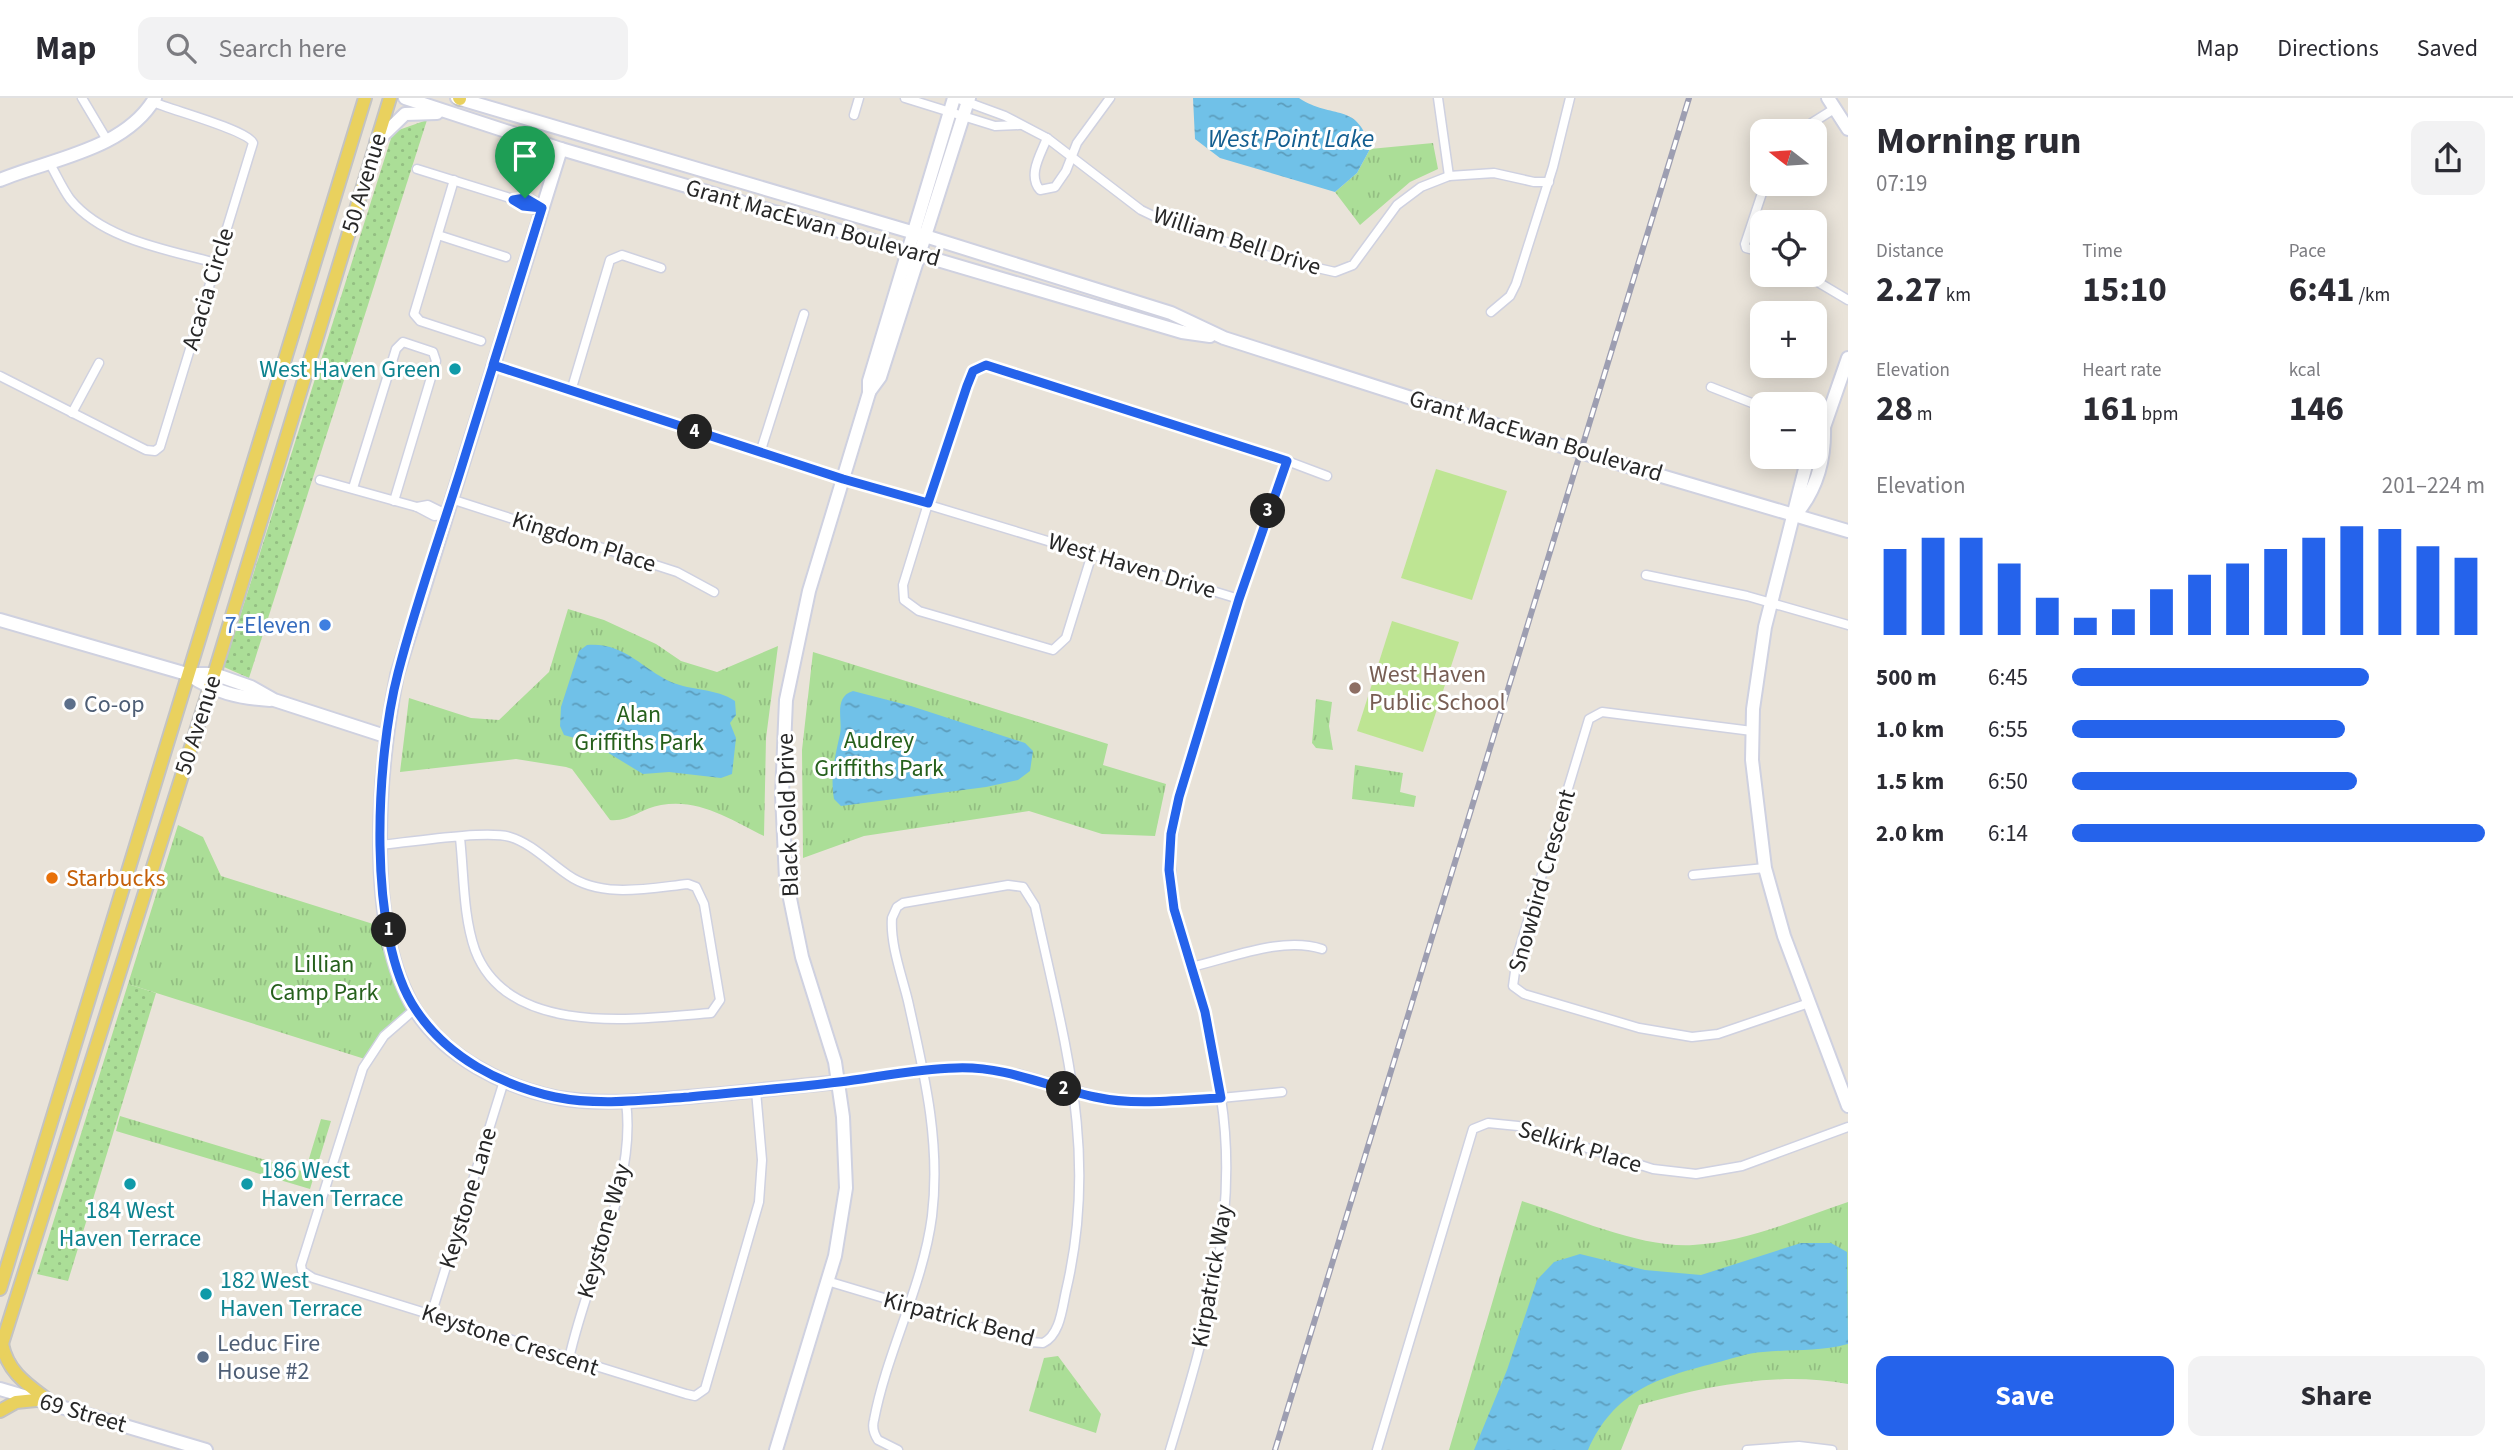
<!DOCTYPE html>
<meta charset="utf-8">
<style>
body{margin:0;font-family:"Source Sans 3",sans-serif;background:#f2f2f3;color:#2b2b33;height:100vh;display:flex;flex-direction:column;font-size:26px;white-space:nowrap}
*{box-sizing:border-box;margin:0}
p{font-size:23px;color:#7c7c81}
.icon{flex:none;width:38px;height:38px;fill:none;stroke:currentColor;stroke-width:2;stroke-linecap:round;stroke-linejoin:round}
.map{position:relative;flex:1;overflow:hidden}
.side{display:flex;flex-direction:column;background:#fff;width:665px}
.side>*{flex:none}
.needle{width:46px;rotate:287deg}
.tools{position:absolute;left:1750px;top:21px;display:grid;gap:14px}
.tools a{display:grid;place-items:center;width:77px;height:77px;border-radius:14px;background:#fff;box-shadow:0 4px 18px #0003;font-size:35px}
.pin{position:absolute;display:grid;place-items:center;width:60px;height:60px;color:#fff;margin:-72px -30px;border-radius:50% 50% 50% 0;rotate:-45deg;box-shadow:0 0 7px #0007}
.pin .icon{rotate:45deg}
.km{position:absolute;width:35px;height:35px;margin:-18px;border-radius:50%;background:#222;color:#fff;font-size:19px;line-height:35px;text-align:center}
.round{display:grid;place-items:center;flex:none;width:74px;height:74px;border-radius:14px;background:#f2f2f3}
.head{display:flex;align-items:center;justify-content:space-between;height:119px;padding:0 28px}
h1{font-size:38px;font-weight:700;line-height:52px}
.stats{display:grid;grid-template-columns:repeat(3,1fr);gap:10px;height:119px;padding:7px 28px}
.stats div{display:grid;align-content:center}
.stats b{font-size:35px;font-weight:700}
.stats small{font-size:19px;font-weight:400}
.stats p{font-size:19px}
.chart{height:196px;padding:14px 28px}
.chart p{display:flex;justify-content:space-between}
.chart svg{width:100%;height:126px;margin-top:7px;stroke:#2563eb;stroke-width:6}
.button{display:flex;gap:14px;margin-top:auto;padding:14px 28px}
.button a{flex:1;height:80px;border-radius:14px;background:#2563eb;color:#fff;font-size:28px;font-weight:700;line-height:80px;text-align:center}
.button a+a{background:#f2f2f3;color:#2b2b33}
ul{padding:0 28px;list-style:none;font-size:23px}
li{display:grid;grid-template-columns:112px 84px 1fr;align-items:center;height:52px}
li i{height:18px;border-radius:9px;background:#2563eb}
header{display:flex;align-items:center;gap:42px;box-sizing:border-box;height:98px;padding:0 35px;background:#fff;border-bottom:2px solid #e1e1e2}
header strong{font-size:33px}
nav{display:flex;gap:38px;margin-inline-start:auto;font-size:24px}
.search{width:490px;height:63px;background:#f2f2f3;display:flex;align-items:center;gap:18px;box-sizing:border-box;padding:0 24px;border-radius:14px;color:#7c7c81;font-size:26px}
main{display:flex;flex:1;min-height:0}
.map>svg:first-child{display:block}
.grass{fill:url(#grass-dots)}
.park{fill:url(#park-tufts)}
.pitch{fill:#bee593}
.water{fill:url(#water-ripples)}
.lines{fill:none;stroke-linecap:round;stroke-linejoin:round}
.street-casing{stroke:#cfd1e0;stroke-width:11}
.secondary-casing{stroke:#cfd1e0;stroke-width:16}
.primary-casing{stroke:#c3c3c3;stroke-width:16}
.street{stroke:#fff;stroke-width:8}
.secondary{stroke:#fff;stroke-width:12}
.primary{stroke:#e9d15e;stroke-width:12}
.rail-casing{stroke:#9d9eb1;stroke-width:6}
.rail{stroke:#fff;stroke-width:3.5;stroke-dasharray:10;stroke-linecap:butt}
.route-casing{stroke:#fff;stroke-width:14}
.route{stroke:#2563eb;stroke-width:9}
.culture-dot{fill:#0f9aa8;stroke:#fff;stroke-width:2.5}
.shop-dot{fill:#3f7fe0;stroke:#fff;stroke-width:2.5}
.education-dot{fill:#8d6e63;stroke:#fff;stroke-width:2.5}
.service-dot{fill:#5c6f8a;stroke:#fff;stroke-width:2.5}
.food-dot{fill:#e8710a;stroke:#fff;stroke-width:2.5}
.labels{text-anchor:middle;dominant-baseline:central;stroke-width:6;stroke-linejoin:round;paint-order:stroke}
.street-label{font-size:24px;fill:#272727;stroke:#fff}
.culture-label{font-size:24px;fill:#0d838f;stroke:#fff;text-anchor:start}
.shop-label{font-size:24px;fill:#366cbe;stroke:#fff;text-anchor:end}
.education-label{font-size:24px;fill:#785e54;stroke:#fff;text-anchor:start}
.service-label{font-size:24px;fill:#4e5e75;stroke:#fff;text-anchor:start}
.park-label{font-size:24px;fill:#26601c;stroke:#fff}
.food-label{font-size:24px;fill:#c56008;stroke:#fff;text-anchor:start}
.water-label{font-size:26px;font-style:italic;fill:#135e90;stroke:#fff}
</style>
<header>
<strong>Map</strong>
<div class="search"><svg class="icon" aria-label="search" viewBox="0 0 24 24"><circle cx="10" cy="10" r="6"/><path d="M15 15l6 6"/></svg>Search here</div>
<nav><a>Map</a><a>Directions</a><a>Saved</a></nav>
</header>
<main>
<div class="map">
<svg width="1848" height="1352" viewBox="0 0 1848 1352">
<defs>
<pattern id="grass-dots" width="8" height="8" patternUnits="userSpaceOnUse" patternTransform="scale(1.75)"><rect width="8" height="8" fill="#abde97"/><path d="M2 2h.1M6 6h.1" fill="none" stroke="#93be82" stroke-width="1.8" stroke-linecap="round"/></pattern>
<pattern id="park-tufts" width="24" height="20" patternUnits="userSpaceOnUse" patternTransform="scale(1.75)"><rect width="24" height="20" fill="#abde97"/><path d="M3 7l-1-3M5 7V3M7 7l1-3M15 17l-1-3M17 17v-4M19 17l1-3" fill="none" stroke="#93be82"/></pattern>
<pattern id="water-ripples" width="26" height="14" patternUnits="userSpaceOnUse" patternTransform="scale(1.75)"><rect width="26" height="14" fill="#70c1e8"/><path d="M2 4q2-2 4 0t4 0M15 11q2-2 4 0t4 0" fill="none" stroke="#5c9dbc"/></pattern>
</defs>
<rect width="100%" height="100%" fill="#e9e3d9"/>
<g class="grass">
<path d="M427 22 249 580 224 569 393 34Z"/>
<path d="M128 886 156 895 68 1183 37 1176Z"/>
</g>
<g class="park">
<path d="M1433 45 1438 71 1410 84 1360 127 1335 94 1357 75 1370 51Z"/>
<path d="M568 511 604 522 656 546 681 563 717 574 778 548 766 640 764 738C732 722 699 700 661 707 642 710 629 724 610 722L572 671 566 669 516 661 400 674 409 600 471 620 499 622 549 574Z"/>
<path d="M813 554 1108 646 1103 667 1166 686 1155 738 1102 736 1029 713 864 738 803 760 802 652Z"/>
<path d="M1316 601 1332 604 1329 628 1333 652 1316 650 1312 645Z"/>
<path d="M1355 667 1403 675 1400 694 1416 698 1414 709 1352 701Z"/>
<path d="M178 727 203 739 221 778 389 831 415 911 368 962 128 886Z"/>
<path d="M120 1018 305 1074 321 1021 331 1023 310 1091 116 1033Z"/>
<path d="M1522 1103C1573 1119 1640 1150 1693 1147 1746 1144 1798 1121 1848 1104V1286C1776 1273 1708 1288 1639 1307L1621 1352H1449Z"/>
<path d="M1058 1258 1101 1316 1096 1335 1029 1313 1044 1260Z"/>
</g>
<g class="pitch">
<path d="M1436 371 1507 393 1472 502 1401 480Z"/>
<path d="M1392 523 1459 544 1423 654 1357 633Z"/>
</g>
<g class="water">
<path d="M1193 0H1299C1332 22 1359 3 1370 51L1357 75 1335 94 1220 60 1195 41Z"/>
<path d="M587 547C624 544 641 570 671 584 692 593 716 590 735 603L736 617 730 625 736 640 732 676 721 680 669 674 643 676 592 645 564 637 560 628 561 609 579 553Z"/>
<path d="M853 593 911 608 1025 645 1033 653 1030 673 1018 682 986 689 841 708 834 701C830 677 835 659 840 636 843 622 833 599 853 593Z"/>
<path d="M1801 1145H1831L1847 1154 1848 1246C1817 1254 1793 1251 1763 1254 1747 1255 1731 1261 1715 1265 1657 1280 1614 1293 1588 1352H1474L1507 1272 1537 1182 1554 1164 1580 1156 1645 1172 1701 1177Z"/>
</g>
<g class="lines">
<defs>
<g id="street">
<path d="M82 0 107 42"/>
<path d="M905 0 995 28 1019 27"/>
<path d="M956 0 1005 18 1047 40 1141 112 1168 125 1278 161 1335 174 1353 167 1397 107 1421 89 1449 78 1494 75 1534 84H1549"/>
<path d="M1438 0 1449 78"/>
<path d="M854 17 859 0"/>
<path d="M1799 33 1834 11"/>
<path d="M1047 40C1041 56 1027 77 1040 92L1055 89 1066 73 1077 45 1110 0"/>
<path d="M49 64C56 76 62 90 70 101 103 142 169 152 216 165"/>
<path d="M417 71 513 101 523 108 542 110"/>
<path d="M454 82 414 216 420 223 481 243"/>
<path d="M513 101 533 102 542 110"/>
<path d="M438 137 506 159"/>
<path d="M1762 154 1746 150 1745 146 1765 86"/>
<path d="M1806 177 1848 202"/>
<path d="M1491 214 1510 198 1516 186 1553 69 1570 0"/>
<path d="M493 267 843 381 1239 501 1179 699 1170 755 1174 811 1205 914 1221 1000 1152 1004 1110 1002 1019 976 960 969 839 984"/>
<path d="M0 278 146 352 155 353 160 349 253 45C248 32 171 12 153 4"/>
<path d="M1711 289 1762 309"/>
<path d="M571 293 610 162 622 157 661 170"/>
<path d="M72 315 99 265"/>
<path d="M760 355 804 216"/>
<path d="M320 382 417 409 434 418 446 417"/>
<path d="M353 390 396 251 403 244 433 254 436 263 394 403"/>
<path d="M451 401 677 474 714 494"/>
<path d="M417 409 428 407 446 416"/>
<path d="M1092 456 1066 540 1053 552 919 513 904 502 903 487 951 331 973 273 986 267 1266 355 1327 378"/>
<path d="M1646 477 1747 498 1848 527"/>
<path d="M1239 501 1287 363"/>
<path d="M1752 633 1602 614 1589 621 1517 859 1513 888 1524 896 1639 930 1692 939 1718 936 1809 905"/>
<path d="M381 747C410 744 486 732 510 739 531 745 550 765 568 777 602 801 650 790 688 786L696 789 704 806 720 902 711 915C638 921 508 940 475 852 463 818 464 776 460 740"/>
<path d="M1693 777 1765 770"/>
<path d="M1191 869C1231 860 1282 838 1322 851"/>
<path d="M415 911 384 938 363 970 301 1167 302 1173 313 1180 686 1296 695 1298 705 1291 759 1104 762 1062 756 993"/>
<path d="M827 1183 1031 1244 1043 1245C1060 1237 1062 1211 1066 1193 1099 1054 1064 943 1035 808L1023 789 1008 787 903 805 897 809 892 820C890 846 902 878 908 903 924 975 941 1044 932 1118 923 1188 887 1253 874 1322 872 1329 874 1336 878 1342L898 1352"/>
<path d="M431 1217 504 983"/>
<path d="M569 1261C586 1180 637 1085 626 1004"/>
<path d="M1170 1352C1205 1236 1240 1121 1221 1000L1282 994"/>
<path d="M1377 1352 1473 1031 1488 1025 1518 1028 1653 1071 1696 1076 1742 1068 1848 1029"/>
<path d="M1747 1352 1799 1348 1832 1352"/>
</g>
<g id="secondary">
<path d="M405 0 561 51 1182 234 1210 238"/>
<path d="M457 0 925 138 1171 215 1224 240 1580 354 1848 433"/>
<path d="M1828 0 1848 31"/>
<path d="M376 44 405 16 437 15"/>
<path d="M561 51 397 577C379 669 364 826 414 910 444 959 504 989 559 1000 600 1007 644 1003 686 999 737 995 788 989 839 984"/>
<path d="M0 82C50 61 125 52 155 0"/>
<path d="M869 294 880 279 969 0"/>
<path d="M1815 343 1824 329 1848 260"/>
<path d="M1808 359 1765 529 1753 611 1752 662 1765 770 1784 838 1848 1008"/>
<path d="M1796 416C1817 391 1825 362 1824 329"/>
<path d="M0 522 187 576H214L251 589 274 602 385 638"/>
<path d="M189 577C214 594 239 600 270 602"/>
<path d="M0 1291 206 1352"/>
<path d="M776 1352 835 1158 846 1090 843 1019 835 964 802 859 786 781 782 697 786 602 809 493 869 295V283L954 0"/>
</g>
<g id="primary">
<path d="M459 0 460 1"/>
<path d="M0 1191 365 0"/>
<path d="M2 1246C8 1276 30 1288 53 1306"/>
<path d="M0 1252 217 567 390 0"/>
<path d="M0 1313 16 1304 36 1302"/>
</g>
</defs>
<use href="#street" class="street-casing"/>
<use href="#secondary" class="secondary-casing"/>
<use href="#primary" class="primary-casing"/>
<use href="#street" class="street"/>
<use href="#secondary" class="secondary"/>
<use href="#primary" class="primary"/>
<defs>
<path id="rail" d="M1275 1352 1689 0"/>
</defs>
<use href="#rail" class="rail-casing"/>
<use href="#rail" class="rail"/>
</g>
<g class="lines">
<defs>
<path id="route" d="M525 100 542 110C515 198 487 286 460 374 439 441 415 508 398 575 376 659 366 839 416 912 448 960 501 987 555 999 599 1008 645 1002 689 999 739 994 789 990 839 984 878 979 917 971 956 970 1006 968 1048 989 1095 999 1136 1008 1179 1002 1221 1000L1205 914 1174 811 1169 772 1171 736 1179 699 1239 501 1287 363 986 267 973 273 967 288 928 405 843 381 493 267 542 110 523 108 513 102 525 100"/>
</defs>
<use href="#route" class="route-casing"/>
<use href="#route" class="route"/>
</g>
<g class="culture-dot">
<circle cx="455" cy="271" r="7"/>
<circle cx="130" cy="1086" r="7"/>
<circle cx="247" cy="1086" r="7"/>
<circle cx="206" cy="1196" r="7"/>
</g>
<circle class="shop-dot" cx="325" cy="527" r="7"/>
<circle class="education-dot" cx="1355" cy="590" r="7"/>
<g class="service-dot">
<circle cx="70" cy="606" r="7"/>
<circle cx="203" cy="1259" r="7"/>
</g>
<circle class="food-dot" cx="52" cy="780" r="7"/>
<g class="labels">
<g class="street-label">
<text transform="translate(364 85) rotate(-73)">50 Avenue</text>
<text transform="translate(813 125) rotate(16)">Grant MacEwan Boulevard</text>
<text transform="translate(1237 143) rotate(18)">William Bell Drive</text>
<text transform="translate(208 191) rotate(-73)">Acacia Circle</text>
<text transform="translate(1536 338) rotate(17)">Grant MacEwan Boulevard</text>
<text transform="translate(584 444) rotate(18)">Kingdom Place</text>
<text transform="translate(1132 468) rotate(17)">West Haven Drive</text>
<text transform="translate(198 627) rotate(-72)">50 Avenue</text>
<text transform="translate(788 717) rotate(-92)">Black Gold Drive</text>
<text transform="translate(1542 783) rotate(-74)">Snowbird Crescent</text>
<text transform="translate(1580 1049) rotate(17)">Selkirk Place</text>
<text transform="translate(468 1100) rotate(-73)">Keystone Lane</text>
<text transform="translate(604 1133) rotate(-74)">Keystone Way</text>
<text transform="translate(1212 1178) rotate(-80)">Kirpatrick Way</text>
<text transform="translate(959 1221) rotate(15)">Kirpatrick Bend</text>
<text transform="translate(510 1242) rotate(18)">Keystone Crescent</text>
<text transform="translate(83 1315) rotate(16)">69 Street</text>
</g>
<g class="culture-label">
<text x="441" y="271" text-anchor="end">West Haven Green</text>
<text x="261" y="1072">186 West<tspan x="261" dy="28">Haven Terrace</tspan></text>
<text x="130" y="1112" text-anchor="middle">184 West<tspan x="130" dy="28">Haven Terrace</tspan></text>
<text x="220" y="1182">182 West<tspan x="220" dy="28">Haven Terrace</tspan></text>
</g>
<g class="shop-label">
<text x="311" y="527">7-Eleven</text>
</g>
<g class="education-label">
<text x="1369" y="576">West Haven<tspan x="1369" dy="28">Public School</tspan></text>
</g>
<g class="service-label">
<text x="84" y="606">Co-op</text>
<text x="217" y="1245">Leduc Fire<tspan x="217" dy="28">House #2</tspan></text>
</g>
<g class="park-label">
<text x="639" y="616">Alan<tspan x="639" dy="28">Griffiths Park</tspan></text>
<text x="879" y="642">Audrey<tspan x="879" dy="28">Griffiths Park</tspan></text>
<text x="324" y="866">Lillian<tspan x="324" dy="28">Camp Park</tspan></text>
</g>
<g class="food-label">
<text x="66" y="780">Starbucks</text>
</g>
<g class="water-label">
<text x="1291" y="40">West Point Lake</text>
</g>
</g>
</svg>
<div class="tools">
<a><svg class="needle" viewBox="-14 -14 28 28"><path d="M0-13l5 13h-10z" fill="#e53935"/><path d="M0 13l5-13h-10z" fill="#7c7c81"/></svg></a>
<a><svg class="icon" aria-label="locate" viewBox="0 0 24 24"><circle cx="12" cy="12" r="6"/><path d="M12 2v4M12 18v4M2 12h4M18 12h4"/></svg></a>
<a>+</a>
<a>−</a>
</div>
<div class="pin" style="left:525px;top:100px;background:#1e9e55"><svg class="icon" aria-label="arrive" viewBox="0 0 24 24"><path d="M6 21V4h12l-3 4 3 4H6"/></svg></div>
<b class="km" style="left:389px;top:832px">1</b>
<b class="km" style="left:1064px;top:991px">2</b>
<b class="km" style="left:1268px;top:413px">3</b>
<b class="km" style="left:695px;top:334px">4</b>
</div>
<section class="side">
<div class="head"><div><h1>Morning run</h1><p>07:19</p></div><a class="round"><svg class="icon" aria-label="share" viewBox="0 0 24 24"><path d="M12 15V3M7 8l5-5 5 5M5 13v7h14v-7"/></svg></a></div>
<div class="stats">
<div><p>Distance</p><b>2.27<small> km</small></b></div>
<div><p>Time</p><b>15:10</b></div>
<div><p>Pace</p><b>6:41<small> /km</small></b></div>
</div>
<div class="stats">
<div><p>Elevation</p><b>28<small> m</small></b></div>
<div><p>Heart rate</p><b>161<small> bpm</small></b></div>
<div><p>kcal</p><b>146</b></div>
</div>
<div class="chart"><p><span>Elevation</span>201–224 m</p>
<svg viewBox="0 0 160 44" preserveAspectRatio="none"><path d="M5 44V14M15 44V10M25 44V10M35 44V19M45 44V31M55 44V38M65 44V35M75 44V28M85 44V23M95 44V19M105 44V14M115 44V10M125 44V6M135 44V7M145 44V13M155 44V17"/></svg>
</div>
<ul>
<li><b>500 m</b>6:45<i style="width:72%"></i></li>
<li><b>1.0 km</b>6:55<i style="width:66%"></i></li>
<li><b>1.5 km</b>6:50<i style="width:69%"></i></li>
<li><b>2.0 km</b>6:14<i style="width:100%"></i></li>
</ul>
<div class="button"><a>Save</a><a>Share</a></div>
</section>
</main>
